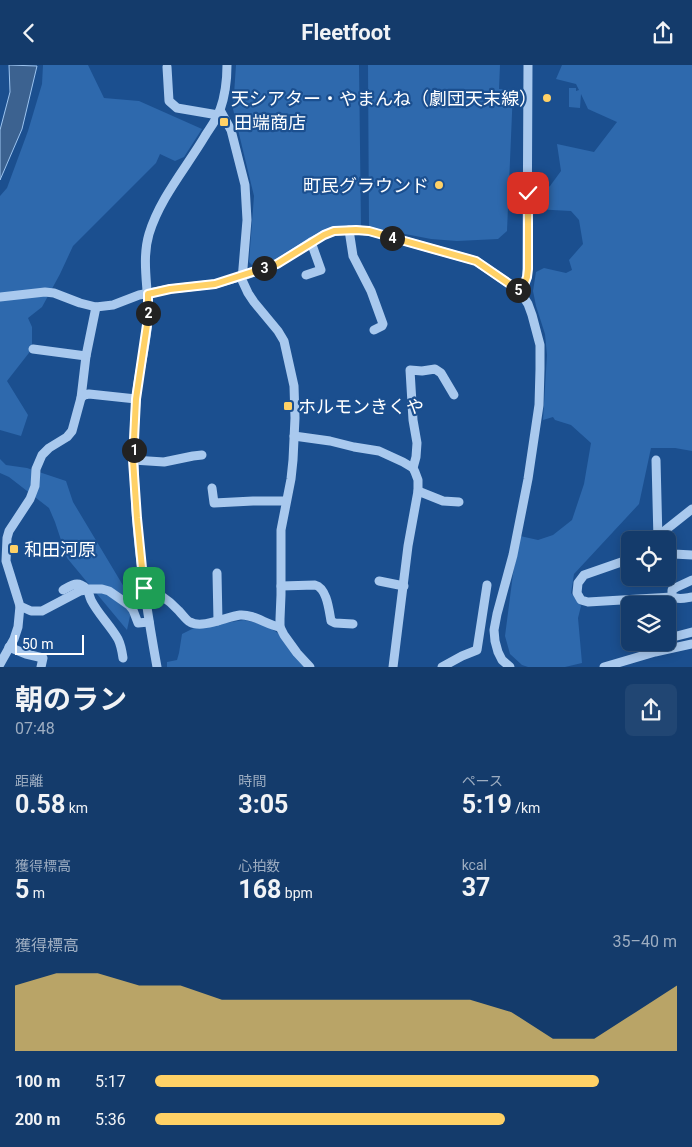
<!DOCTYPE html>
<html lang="ja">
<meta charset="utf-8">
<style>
body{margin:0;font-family:Roboto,"Noto Sans JP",sans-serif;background:#214673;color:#f1f3f6;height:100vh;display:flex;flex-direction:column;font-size:19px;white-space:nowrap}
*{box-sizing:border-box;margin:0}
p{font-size:16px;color:#9dadc1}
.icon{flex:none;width:28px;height:28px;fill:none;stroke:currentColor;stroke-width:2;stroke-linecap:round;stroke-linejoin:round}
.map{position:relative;height:602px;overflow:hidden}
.details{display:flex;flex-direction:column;background:#143b6b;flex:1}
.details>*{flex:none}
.buttons{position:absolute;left:621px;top:466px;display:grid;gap:10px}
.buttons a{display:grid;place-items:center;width:55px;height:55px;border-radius:8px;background:#143b6b;box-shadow:0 2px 12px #0003,0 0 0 1px #33557e;font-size:25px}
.scale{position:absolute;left:15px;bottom:12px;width:69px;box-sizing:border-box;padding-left:5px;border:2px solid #fff;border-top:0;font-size:14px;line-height:18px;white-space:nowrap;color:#fff;-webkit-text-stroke:4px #1b4f8f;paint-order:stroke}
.pin{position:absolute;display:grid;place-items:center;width:42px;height:42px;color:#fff;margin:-21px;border-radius:10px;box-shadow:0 2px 8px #0006}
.km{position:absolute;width:25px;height:25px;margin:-12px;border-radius:50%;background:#222;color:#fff;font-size:14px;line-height:25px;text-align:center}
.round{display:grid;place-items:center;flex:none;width:52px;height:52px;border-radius:8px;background:#214673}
.overview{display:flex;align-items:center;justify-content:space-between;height:85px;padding:0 15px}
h1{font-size:28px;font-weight:700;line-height:38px}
.stats{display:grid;grid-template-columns:repeat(3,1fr);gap:8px;height:85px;padding:5px 15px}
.stats div{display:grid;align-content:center}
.stats b{font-size:25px;font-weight:700}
.stats small{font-size:14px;font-weight:400}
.stats p{font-size:14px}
.chart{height:140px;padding:10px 15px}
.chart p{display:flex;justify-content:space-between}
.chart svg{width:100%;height:90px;margin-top:5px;fill:#ffd166;opacity:.7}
ul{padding:0 15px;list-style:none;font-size:16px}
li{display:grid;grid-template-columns:80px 60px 1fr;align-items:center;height:38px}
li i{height:12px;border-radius:6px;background:#ffd166}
header{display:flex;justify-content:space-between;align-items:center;height:65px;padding:0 15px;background:#143b6b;font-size:22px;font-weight:700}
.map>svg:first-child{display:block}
.green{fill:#2e69ad}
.water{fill:#3c6290;stroke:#9cc4f0}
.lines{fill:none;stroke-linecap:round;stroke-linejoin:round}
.minor{stroke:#a9c9ee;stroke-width:9}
.route-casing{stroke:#fff;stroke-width:10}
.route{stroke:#ffd166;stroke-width:6}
.poi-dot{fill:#ffd166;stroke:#1b4f8f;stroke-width:2}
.labels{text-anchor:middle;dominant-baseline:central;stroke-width:4.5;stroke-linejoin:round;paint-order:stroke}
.poi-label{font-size:18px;fill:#fff;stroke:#1b4f8f;text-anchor:start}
</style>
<header><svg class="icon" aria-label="back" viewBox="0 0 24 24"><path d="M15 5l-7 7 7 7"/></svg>Fleetfoot<svg class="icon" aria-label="share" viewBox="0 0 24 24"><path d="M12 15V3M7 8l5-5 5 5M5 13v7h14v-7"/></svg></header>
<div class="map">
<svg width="692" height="602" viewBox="0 0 692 602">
<rect width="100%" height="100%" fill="#1b4f8f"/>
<g class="green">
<path d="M43 0H88L104 33 139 36 202 64 184 92 175 96 160 89 156 98 73 181 60 209 42 242 28 253 32 262V284L7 316 28 350 21 371 0 365V131L7 123 28 66 42 19Z"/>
<path d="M236 0H359L361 162 348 161 281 194 255 203 249 197 254 131 233 44Z"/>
<path d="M368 0H500L499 24 513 25 507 166 498 174 457 176 431 174 369 162Z"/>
<path d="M562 0H692V386L675 383H651L639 439 574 509 571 528 581 541 578 553 582 598 565 602H528L522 600 510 589 505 571 513 509 520 471 538 475 553 470 572 455 584 419 591 378 571 360 555 355 553 352 543 355 547 290 545 269 536 241 533 226 536 207 544 203 566 208 572 205 569 195 583 179 579 155 571 146 534 144 535 131 550 121 561 106 557 79 594 87 617 57 588 44 581 29 580 43 569 42V23H576V26L579 25 576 19 556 14Z"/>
<path d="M0 394 6 400 27 403 66 416 73 437 133 537 127 565 67 493 55 457 49 443 9 412 0 408Z"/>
<path d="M244 555 266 560 282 571 304 602H167V597L177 595 179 588 182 569 194 563Z"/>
</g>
<path class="water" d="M9 0 37 1 22 64 0 115V65L10 27Z"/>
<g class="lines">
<g class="minor">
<path d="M167 2 169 36 177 43 218 50"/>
<path d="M220 45 231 65 245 120 247 155 242 215 248 228 254 237 278 266 284 276 294 321 295 353 293 395 291 414 281 465V530L280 554V562L284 570 297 588 310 602"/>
<path d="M349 165 353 191 371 226 383 259 382 261 374 265"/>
<path d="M306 210 321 205 311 177"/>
<path d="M521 228 527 212V204L528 0"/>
<path d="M0 232 45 227 54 228 80 238 96 242 113 240 139 230 170 224 215 219 243 211 277 199 311 177 324 170 334 166 356 165 369 166 476 196 511 220 521 228 528 239 532 250 540 280V304L539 340 528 414 513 490 497 549 494 565 495 576 498 587 502 595 510 602"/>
<path d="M33 284 86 291"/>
<path d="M81 333 86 291 96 242"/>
<path d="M136 334 89 329 84 330 81 333 72 366 67 372 49 383 42 390 36 404 35 421 30 434 9 466 7 473 6 496 20 541 31 546H42L80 526 90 524H102L109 526 129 540 133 545 138 558 149 557"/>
<path d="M294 371 330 376 354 382 379 386 403 397 413 403 415 407 418 415V426L408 481 393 602"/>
<path d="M133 395 164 397 193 391 202 390"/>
<path d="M656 395 658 475"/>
<path d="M413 403 416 392 417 378 413 355 410 305 422 306 435 304 441 308 454 330"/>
<path d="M212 423 214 438 253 436H286"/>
<path d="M418 426 443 436 459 437"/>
<path d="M658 471 692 444"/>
<path d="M668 488 674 489 692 490"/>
<path d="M630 494 584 510 578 518 577 528 581 535 588 537 672 532"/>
<path d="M217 508 218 556"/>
<path d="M692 515 677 522 672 525V532C679 535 685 533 692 532"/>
<path d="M379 516 404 521"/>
<path d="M281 521 315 520C327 523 329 545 331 556L335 558 353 559"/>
<path d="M144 523C159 527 169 535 179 546 183 550 186 555 190 557 202 564 226 552 240 550 254 549 267 560 280 562"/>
<path d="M63 525C68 522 75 517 81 520 89 523 88 528 91 535 98 549 110 560 118 574 121 580 122 586 123 593"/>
<path d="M9 582 26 589 43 593 41 602"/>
<path d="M666 584 669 574 673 572 692 567"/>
<path d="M0 599 14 574 18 562 20 541"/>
<path d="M157 602C141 514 129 424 136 335 138 307 147 280 148 252 149 225 141 196 149 169 160 133 186 103 205 71 210 63 217 54 220 45 225 31 227 15 227 0"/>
<path d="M442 602 462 591 477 585 487 520"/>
<path d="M604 602 655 587 692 579"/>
</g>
</g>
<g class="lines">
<defs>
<path id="route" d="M144 523 137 453 133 395 136 334 148 253V229L170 224 215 219 243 210 277 199 324 170 334 166 356 165 369 166 476 196 511 220 521 228 527 212 528 204V128"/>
</defs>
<use href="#route" class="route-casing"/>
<use href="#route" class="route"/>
</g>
<g class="poi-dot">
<circle cx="547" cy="33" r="5"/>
<rect x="219" y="52" width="10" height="10" rx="2.5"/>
<circle cx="439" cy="120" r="5"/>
<rect x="283" y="336" width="10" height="10" rx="2.5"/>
<rect x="9" y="479" width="10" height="10" rx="2.5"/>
</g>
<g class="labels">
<g class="poi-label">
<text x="537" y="33" text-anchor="end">天シアター・やまんね（劇団天末線）</text>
<text x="234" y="57">田端商店</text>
<text x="429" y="120" text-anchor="end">町民グラウンド</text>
<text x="298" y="341">ホルモンきくや</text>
<text x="24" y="484">和田河原</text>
</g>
</g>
</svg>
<div class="buttons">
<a><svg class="icon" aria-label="locate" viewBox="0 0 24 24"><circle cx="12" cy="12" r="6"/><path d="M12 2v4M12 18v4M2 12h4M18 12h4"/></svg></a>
<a><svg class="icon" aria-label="layers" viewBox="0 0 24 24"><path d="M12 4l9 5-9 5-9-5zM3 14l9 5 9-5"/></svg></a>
</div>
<div class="scale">50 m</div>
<div class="pin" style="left:144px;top:523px;background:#1e9e55"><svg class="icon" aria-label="arrive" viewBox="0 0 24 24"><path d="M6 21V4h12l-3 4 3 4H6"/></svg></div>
<div class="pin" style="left:528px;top:128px;background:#d93025"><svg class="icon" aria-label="check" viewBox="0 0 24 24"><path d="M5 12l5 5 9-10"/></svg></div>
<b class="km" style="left:134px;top:385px">1</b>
<b class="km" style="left:148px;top:248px">2</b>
<b class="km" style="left:264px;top:203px">3</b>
<b class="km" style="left:392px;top:173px">4</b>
<b class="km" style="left:518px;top:225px">5</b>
</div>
<section class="details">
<div class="overview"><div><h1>朝のラン</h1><p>07:48</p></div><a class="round"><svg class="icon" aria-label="share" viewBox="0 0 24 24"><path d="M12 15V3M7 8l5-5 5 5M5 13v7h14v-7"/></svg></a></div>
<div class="stats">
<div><p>距離</p><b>0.58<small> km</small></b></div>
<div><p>時間</p><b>3:05</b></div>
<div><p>ペース</p><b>5:19<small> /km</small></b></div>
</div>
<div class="stats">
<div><p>獲得標高</p><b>5<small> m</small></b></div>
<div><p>心拍数</p><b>168<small> bpm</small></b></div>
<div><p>kcal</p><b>37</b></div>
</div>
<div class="chart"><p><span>獲得標高</span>35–40 m</p>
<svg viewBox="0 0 160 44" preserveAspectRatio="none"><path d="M0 44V12L10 6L20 6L30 12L40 12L50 19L60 19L70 19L80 19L90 19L100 19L110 19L120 25L130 38L140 38L150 25L160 12V44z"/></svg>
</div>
<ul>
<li><b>100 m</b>5:17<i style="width:85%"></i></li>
<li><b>200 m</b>5:36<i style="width:67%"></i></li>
</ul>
</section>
